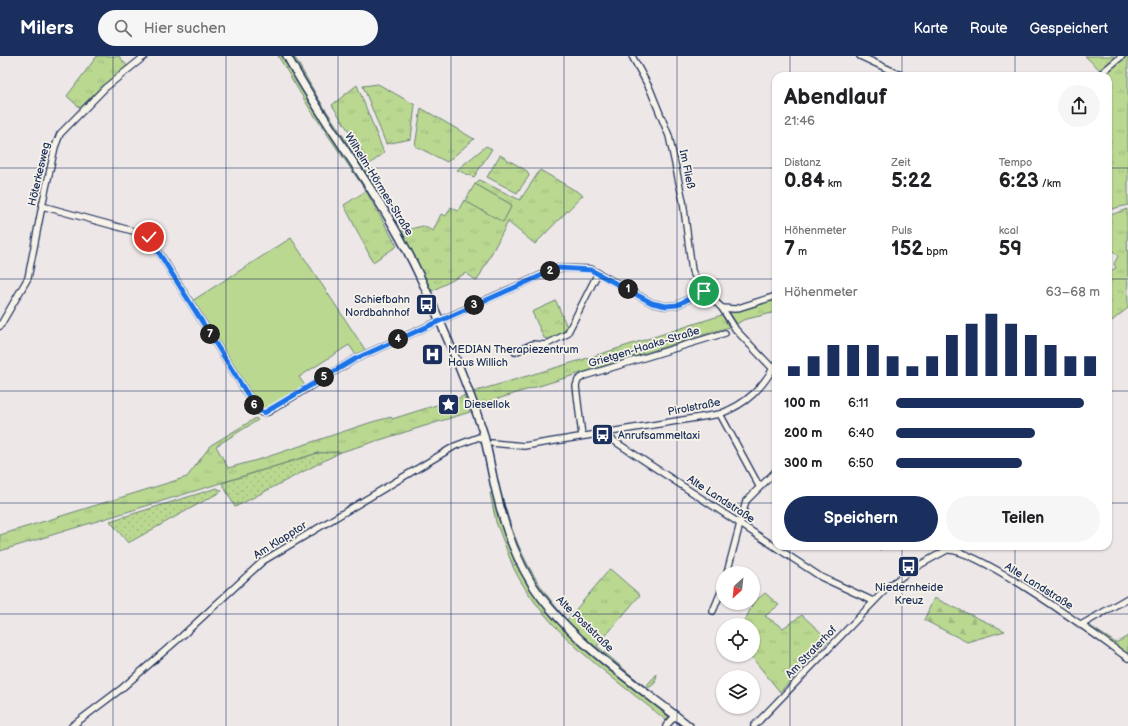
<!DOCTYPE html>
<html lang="de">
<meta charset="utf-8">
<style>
body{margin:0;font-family:"Balsamiq Sans",sans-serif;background:#f6f6f6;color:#202124;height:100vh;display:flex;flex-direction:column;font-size:15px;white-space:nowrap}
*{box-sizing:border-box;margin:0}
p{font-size:13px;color:#757577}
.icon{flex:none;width:22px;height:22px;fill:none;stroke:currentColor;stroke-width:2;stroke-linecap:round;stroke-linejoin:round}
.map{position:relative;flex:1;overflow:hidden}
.drawer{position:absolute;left:772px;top:16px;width:340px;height:478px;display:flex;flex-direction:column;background:#fff;border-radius:12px;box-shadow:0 1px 3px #0004}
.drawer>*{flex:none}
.needle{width:26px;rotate:207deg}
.controls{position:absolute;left:716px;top:510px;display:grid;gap:8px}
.controls a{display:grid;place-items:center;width:44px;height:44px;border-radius:50%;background:#fff;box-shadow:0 1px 3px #0004;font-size:20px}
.pin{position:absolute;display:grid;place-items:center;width:34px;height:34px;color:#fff;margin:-17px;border:2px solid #fff;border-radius:50%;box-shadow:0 1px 4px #0007}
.km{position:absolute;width:20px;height:20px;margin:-10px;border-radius:50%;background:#222;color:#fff;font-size:11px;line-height:20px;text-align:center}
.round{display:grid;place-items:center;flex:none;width:42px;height:42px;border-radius:21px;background:#f6f6f6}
.headline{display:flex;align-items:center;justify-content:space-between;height:68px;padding:0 12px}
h1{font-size:22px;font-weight:700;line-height:30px}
.stats{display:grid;grid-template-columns:repeat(3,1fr);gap:6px;height:68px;padding:4px 12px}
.stats div{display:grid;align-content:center}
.stats b{font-size:20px;font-weight:700}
.stats small{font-size:11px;font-weight:400}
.stats p{font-size:11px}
.chart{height:112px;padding:8px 12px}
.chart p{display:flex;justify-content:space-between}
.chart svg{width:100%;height:72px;margin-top:4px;stroke:#1b2f5e;stroke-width:6}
.primary-button{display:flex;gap:8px;margin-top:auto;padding:8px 12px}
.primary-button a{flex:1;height:46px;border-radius:24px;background:#1b2f5e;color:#fff;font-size:16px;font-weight:700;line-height:46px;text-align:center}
.primary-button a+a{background:#f6f6f6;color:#202124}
ul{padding:0 12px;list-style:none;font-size:13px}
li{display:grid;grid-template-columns:64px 48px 1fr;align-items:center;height:30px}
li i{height:10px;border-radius:5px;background:#1b2f5e}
header{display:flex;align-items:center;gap:24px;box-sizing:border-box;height:56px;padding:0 20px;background:#1b2f5e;color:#fff}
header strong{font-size:19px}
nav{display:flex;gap:22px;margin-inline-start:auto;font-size:14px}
.search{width:280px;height:36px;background:#f6f6f6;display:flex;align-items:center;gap:10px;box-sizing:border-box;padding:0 14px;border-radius:22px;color:#757577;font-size:15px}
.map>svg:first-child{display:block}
.grass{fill:url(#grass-tufts);stroke:#6a8477}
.forest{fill:url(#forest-firs);stroke:#6a8477}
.park{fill:#bad890;stroke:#6a8477}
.garden{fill:url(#garden-dots);stroke:#6a8477}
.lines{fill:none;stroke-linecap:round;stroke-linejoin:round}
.minor-casing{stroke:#1b2f5e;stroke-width:8}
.tertiary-casing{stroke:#1b2f5e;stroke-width:10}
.minor{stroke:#f7f3e8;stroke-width:5.5}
.tertiary{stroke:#f7f3e8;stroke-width:7}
.route-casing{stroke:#fff;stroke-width:8}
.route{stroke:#1a73e8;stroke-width:5}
.grid{fill:none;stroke:#1b2f5e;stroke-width:1;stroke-opacity:0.55}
.labels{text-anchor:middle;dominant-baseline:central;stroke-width:3.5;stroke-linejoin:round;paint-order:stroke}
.street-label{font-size:11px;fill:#1b2f5e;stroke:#f7f3e8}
.poi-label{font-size:11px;fill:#1b2f5e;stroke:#f7f3e8;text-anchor:start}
</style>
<header>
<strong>Milers</strong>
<div class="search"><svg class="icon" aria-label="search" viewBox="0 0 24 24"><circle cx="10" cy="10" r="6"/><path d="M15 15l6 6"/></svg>Hier suchen</div>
<nav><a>Karte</a><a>Route</a><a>Gespeichert</a></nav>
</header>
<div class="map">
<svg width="1128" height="670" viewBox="0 0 1128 670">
<defs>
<pattern id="grass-tufts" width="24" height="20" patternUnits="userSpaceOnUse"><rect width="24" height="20" fill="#bad890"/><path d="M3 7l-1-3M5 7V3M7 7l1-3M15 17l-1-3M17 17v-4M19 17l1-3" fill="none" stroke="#9fba7f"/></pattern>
<pattern id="forest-firs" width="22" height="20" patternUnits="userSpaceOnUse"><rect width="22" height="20" fill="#bad890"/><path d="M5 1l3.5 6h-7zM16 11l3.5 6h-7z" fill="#9fba7f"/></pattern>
<pattern id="garden-dots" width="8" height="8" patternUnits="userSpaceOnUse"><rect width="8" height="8" fill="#bad890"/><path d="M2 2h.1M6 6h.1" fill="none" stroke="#9fba7f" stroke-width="1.8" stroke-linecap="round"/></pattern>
</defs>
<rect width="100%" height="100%" fill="#eee7e8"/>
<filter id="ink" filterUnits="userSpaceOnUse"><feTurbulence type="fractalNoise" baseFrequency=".025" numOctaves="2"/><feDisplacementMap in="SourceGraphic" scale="8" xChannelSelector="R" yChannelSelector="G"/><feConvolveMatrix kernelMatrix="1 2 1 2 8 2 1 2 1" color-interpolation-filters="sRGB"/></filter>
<g filter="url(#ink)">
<g class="grass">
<path d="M97 0H119L128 11 81 53 67 40Z"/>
<path d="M278 0H283L316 54 369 134 366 135 397 190 373 206 344 149 366 135 310 53Z"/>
<path d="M292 0H294L318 42 376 130 374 131 309 32Z"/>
<path d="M1085 0H1118L1101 15Z"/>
<path d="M1126 0H1128V149L1108 154V20H1102Z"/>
<path d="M378 28 415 49 411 83 386 88 363 30Z"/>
<path d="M357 29 384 97 370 108 332 49Z"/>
<path d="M421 52 474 83 447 106 415 90Z"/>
<path d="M486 90 492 93 474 121 457 114Z"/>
<path d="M500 99 527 115 529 120 517 137 487 121Z"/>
<path d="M540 114 583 139 535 188 508 166 477 225 466 217 432 235 401 175 423 170 433 175 441 158 446 160 451 151 458 155 464 144 503 165 512 149 475 128 479 124 520 144Z"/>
<path d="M1127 153 1128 252 1108 268V216L1116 212 1114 208 1118 200 1108 190V160Z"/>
<path d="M776 242V256L743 264 737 268 730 257Z"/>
<path d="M556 245 567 271 565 277 551 284 544 282 532 256Z"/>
<path d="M722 259 729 271 478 349 473 336 588 302Z"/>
<path d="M464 339 470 356 341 396 318 397 0 495V479L187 421 211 389 256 362 258 364 216 390 228 412 261 403 372 366 391 361 392 363 462 341Z"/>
<path d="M493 405C509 471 521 512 567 564L610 513 640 539 597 590 645 631 657 618 655 627 650 631H644C590 587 533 545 510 476 503 453 498 429 493 405Z"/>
<path d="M490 437H493L500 465 515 505 512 508 496 466Z"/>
<path d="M518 508 585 591 669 661 667 665C612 620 544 576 512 509Z"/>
<path d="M765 537 779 549 765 560 783 572 802 559 829 584 780 636 750 599H753V569H743L753 547Z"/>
<path d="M1087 568 1116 587 1128 580V599L1089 572Z"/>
</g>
<path class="forest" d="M934 542 997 571 1005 575 967 586 924 564Z"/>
<g class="park">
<path d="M475 128 512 149 503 166 465 145Z"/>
<path d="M291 182 366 295 356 299 349 289 299 321 306 331 264 356 260 355 192 245Z"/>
</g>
<g class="garden">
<path d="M341 396 235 451 222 427 318 397Z"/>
<path d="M217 432 222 435 128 487 110 465Z"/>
</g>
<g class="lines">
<defs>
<g id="minor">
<path d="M632 0 650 33 669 80 683 145 692 215 704 235 722 252 736 274 776 316"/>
<path d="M860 0 903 20"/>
<path d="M1098 20 1122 0"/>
<path d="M42 150 144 178 150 182 256 352 262 357 268 356 355 303 557 212 591 213 652 247 665 250 677 249 704 235"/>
<path d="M722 252 735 253 776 240"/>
<path d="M0 270 28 222 42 150 55 91 60 78 105 32 145 0"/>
<path d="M515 296 533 288 545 289 567 278 598 217"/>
<path d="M720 358 759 430"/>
<path d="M602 377 821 521 873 545"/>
<path d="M582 380 576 330 578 324 584 320 725 277"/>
<path d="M492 387 524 390 720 358C748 347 761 333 776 308"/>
<path d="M878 490H879"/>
<path d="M727 517 746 445 776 415"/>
<path d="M713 555 723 531"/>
<path d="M1081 569 1128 542"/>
<path d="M72 670 121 633 182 580 263 505 455 390 479 381 485 384"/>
<path d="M666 670 676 659"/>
<path d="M754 670 889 530 914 512 947 494C978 492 1098 581 1128 602"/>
</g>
<path id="tertiary" d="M287 0C329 77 385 144 421 223 444 273 466 324 483 376 489 398 492 421 498 443 505 472 516 502 532 528 569 585 636 628 689 670"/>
</defs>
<use href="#minor" class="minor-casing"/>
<use href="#tertiary" class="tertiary-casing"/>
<use href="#minor" class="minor"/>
<use href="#tertiary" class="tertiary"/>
</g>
</g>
<g class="lines" filter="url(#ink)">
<defs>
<path id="route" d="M149 181 256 352 264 357 355 303 558 212 591 214 652 247 666 250 677 249 704 235"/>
</defs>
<use href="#route" class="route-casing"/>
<use href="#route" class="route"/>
</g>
<path class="grid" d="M113 0V670M226 0V670M338 0V670M451 0V670M564 0V670M677 0V670M790 0V20M902 0V20M1015 0V20M0 112H776M1108 112H1128M0 223H776M1108 223H1128M0 335H776M1108 335H1128M0 447H776M1108 447H1128M790 490V670M902 490V670M1015 490V670M0 558H1128"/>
<defs>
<symbol id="bus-square" viewBox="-11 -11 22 22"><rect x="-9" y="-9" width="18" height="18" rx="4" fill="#1b2f5e" stroke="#f7f3e8"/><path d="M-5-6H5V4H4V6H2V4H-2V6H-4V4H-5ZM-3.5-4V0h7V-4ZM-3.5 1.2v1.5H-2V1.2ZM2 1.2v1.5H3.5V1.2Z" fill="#fff"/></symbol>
<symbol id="hospital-square" viewBox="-11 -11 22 22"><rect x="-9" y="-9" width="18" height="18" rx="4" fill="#1b2f5e" stroke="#f7f3e8"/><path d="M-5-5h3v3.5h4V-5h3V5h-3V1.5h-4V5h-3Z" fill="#fff"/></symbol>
<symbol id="sight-square" viewBox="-11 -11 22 22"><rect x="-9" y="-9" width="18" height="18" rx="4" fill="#1b2f5e" stroke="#f7f3e8"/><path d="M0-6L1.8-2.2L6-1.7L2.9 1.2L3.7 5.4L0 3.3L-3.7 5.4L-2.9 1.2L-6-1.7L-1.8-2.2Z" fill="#fff"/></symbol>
</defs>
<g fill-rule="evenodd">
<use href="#bus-square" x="414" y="236" width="25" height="25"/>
<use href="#hospital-square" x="420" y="286" width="25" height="25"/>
<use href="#sight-square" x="436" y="336" width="25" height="25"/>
<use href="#bus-square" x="590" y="366" width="25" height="25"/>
<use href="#bus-square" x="896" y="498" width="25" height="25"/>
</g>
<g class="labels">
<g class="street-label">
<text transform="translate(687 113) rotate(78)">Im Fließ</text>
<text transform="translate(39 118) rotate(-77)">Höterkesweg</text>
<text transform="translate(379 128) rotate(58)">Wilhelm-Hörmes-Straße</text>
<text transform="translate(644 291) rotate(-17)">Grietgen-Haaks-Straße</text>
<text transform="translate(694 351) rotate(-11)">Pirolstraße</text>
<text transform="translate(721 443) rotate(33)">Alte Landstraße</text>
<text transform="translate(280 484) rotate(-32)">Am Klapptor</text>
<text transform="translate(1039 530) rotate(32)">Alte Landstraße</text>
<text transform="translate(585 568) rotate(44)">Alte Poststraße</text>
<text transform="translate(811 596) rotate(-46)">Am Straterhof</text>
</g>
<g class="poi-label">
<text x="410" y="243" text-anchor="end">Schiefbahn<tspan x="410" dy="13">Nordbahnhof</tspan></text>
<text x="448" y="293">MEDIAN Therapiezentrum<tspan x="448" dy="13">Haus Willich</tspan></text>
<text x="464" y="348">Diesellok</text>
<text x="618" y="379">Anrufsammeltaxi</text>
<text x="909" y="531" text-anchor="middle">Niedernheide<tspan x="909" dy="13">Kreuz</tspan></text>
</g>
</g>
</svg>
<div class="controls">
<a><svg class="needle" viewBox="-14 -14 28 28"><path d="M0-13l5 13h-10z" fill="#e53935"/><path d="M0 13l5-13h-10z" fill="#757577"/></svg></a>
<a><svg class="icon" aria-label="locate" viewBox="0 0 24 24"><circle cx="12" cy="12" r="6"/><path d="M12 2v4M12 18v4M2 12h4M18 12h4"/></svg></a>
<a><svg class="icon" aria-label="layers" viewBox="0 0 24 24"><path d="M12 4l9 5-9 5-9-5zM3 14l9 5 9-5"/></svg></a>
</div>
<div class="pin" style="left:704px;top:235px;background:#1e9e55"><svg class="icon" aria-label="arrive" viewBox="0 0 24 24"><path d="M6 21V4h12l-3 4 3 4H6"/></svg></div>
<div class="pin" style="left:149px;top:181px;background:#d93025"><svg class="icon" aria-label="check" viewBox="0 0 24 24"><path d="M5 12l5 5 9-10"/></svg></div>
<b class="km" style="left:628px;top:233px">1</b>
<b class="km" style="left:550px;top:215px">2</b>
<b class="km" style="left:474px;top:249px">3</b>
<b class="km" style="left:398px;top:283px">4</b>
<b class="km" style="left:324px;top:321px">5</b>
<b class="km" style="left:254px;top:349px">6</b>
<b class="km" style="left:210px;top:278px">7</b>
<section class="drawer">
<div class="headline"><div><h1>Abendlauf</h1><p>21:46</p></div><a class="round"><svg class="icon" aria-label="share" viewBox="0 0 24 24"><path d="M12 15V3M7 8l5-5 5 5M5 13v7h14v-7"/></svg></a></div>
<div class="stats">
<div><p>Distanz</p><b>0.84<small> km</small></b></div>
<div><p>Zeit</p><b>5:22</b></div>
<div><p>Tempo</p><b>6:23<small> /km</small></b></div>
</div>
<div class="stats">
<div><p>Höhenmeter</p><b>7<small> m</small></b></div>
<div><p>Puls</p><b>152<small> bpm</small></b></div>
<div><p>kcal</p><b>59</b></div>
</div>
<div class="chart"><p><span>Höhenmeter</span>63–68 m</p>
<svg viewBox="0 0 160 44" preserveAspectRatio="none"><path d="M5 44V38M15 44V32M25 44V25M35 44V25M45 44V25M55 44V32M65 44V38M75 44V32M85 44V19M95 44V12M105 44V6M115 44V12M125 44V19M135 44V25M145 44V32M155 44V32"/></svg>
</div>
<ul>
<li><b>100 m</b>6:11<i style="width:92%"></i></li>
<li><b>200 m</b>6:40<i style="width:68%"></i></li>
<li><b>300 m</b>6:50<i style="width:62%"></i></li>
</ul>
<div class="primary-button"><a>Speichern</a><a>Teilen</a></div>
</section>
</div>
